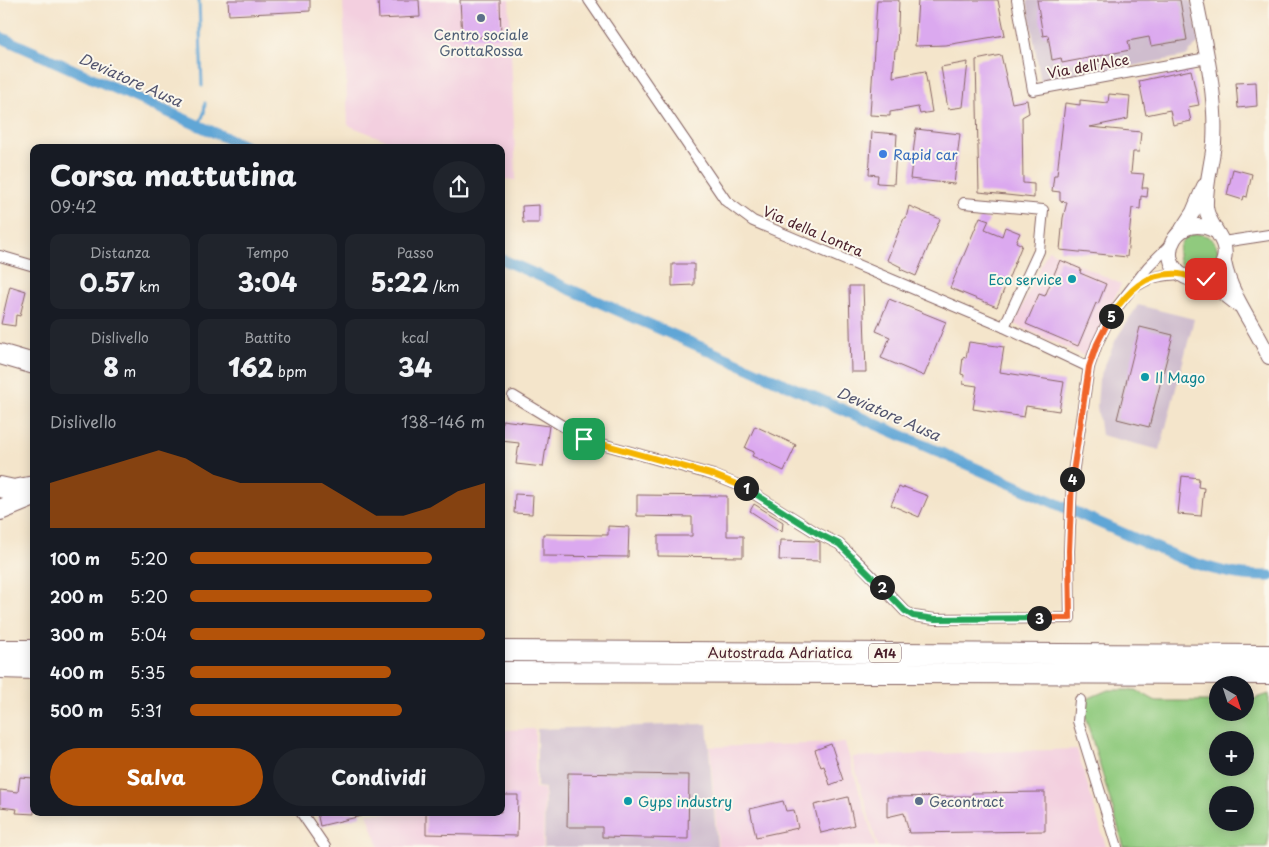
<!DOCTYPE html>
<html lang="it">
<meta charset="utf-8">
<style>
body{margin:0;font-family:"Playpen Sans",sans-serif;background:#20242c;color:#f1f3f6;height:100vh;display:flex;flex-direction:column;font-size:19px;white-space:nowrap}
*{box-sizing:border-box;margin:0}
p{font-size:16px;color:#9ea1a6}
.icon{flex:none;width:28px;height:28px;fill:none;stroke:currentColor;stroke-width:2;stroke-linecap:round;stroke-linejoin:round}
.map{position:relative;flex:1;overflow:hidden}
.sheet{position:absolute;left:30px;top:144px;width:475px;height:672px;display:flex;flex-direction:column;background:#171b24;border-radius:10px;box-shadow:0 2px 12px #0003}
.sheet>*{flex:none}
.needle{width:32px;rotate:141deg}
.controls{position:absolute;left:1209px;top:676px;display:grid;gap:10px}
.controls a{display:grid;place-items:center;width:45px;height:45px;border-radius:50%;background:#171b24;box-shadow:0 2px 12px #0003;font-size:25px}
.pin{position:absolute;display:grid;place-items:center;width:42px;height:42px;color:#fff;margin:-21px;border-radius:10px;box-shadow:0 2px 8px #0006}
.km{position:absolute;width:25px;height:25px;margin:-12px;border-radius:50%;background:#222;color:#fff;font-size:14px;line-height:25px;text-align:center}
.round{display:grid;place-items:center;flex:none;width:52px;height:52px;border-radius:26px;background:#20242c}
.headline{display:flex;align-items:center;justify-content:space-between;height:85px;padding:0 20px}
h1{font-size:28px;font-weight:800;line-height:38px}
.metrics{display:grid;grid-template-columns:repeat(3,1fr);gap:8px;height:85px;padding:5px 20px}
.metrics div{display:grid;align-content:center;border-radius:10px;background:#20242c;text-align:center}
.metrics b{font-size:25px;font-weight:800}
.metrics small{font-size:14px;font-weight:400}
.metrics p{font-size:14px}
.chart{height:140px;padding:10px 20px}
.chart p{display:flex;justify-content:space-between}
.chart svg{width:100%;height:90px;margin-top:5px;fill:#b45309;opacity:.7}
.primary-button{display:flex;gap:10px;margin-top:auto;padding:10px 20px}
.primary-button a{flex:1;height:58px;border-radius:30px;background:#b45309;color:#fff;font-size:20px;font-weight:800;line-height:58px;text-align:center}
.primary-button a+a{background:#20242c;color:#f1f3f6}
ul{padding:0 20px;list-style:none;font-size:16px}
li{display:grid;grid-template-columns:80px 60px 1fr;align-items:center;height:38px}
li i{height:12px;border-radius:6px;background:#b45309}
.map>svg:first-child{display:block}
.built{fill:#f3cfdf}
.industrial{fill:#cfbdce}
.green{fill:#90ca7e;stroke:#6d7454;fill-rule:evenodd}
.lines{fill:none;stroke-linecap:round;stroke-linejoin:round}
.stream{stroke:#60a6d6;stroke-width:3}
.canal{stroke:#60a6d6;stroke-width:11}
.building{fill:#dba9ef}
.minor-casing{stroke:#866463;stroke-width:12}
.tertiary-casing{stroke:#866463;stroke-width:16}
.motorway-casing{stroke:#866463;stroke-width:22}
.minor{stroke:#fff;stroke-width:10}
.tertiary{stroke:#fff;stroke-width:14}
.motorway{stroke:#fff;stroke-width:20}
.split-1-casing{stroke:#fff;stroke-width:10}
.split-2-casing{stroke:#fff;stroke-width:10}
.split-3-casing{stroke:#fff;stroke-width:10}
.split-4-casing{stroke:#fff;stroke-width:10}
.split-5-casing{stroke:#fff;stroke-width:10}
.split-6-casing{stroke:#fff;stroke-width:10}
.split-1{stroke:#f5b400;stroke-width:6}
.split-2{stroke:#22a559;stroke-width:6}
.split-3{stroke:#22a559;stroke-width:6}
.split-4{stroke:#f0652b;stroke-width:6}
.split-5{stroke:#f0652b;stroke-width:6}
.split-6{stroke:#f5b400;stroke-width:6}
.service-dot{fill:#5c6f8a;stroke:#fbf7ec;stroke-width:2}
.shop-dot{fill:#3f7fe0;stroke:#fbf7ec;stroke-width:2}
.culture-dot{fill:#0f9aa8;stroke:#fbf7ec;stroke-width:2}
.labels{text-anchor:middle;dominant-baseline:central;stroke-width:4;stroke-linejoin:round;paint-order:stroke}
.shield{fill:#fbf7ec;stroke:#7f6065;stroke-width:1}
.shield-label{font-size:12px;font-weight:bold;fill:#4a1f2b}
.service-label{font-size:14px;fill:#4e5e75;stroke:#fbf7ec}
.street-label{font-size:14px;fill:#4a1f2b;stroke:#fbf7ec}
.shop-label{font-size:14px;fill:#366cbe;stroke:#fbf7ec;text-anchor:start}
.culture-label{font-size:14px;fill:#0d838f;stroke:#fbf7ec;text-anchor:start}
.water-label{font-size:15px;font-style:italic;fill:#53556f;stroke:#fbf7ec}
</style>
<div class="map">
<svg width="1269" height="847" viewBox="0 0 1269 847">
<rect width="100%" height="100%" fill="#fbf7ec"/>
<filter id="ink" filterUnits="userSpaceOnUse"><feTurbulence type="fractalNoise" baseFrequency=".02" numOctaves="2"/><feDisplacementMap in="SourceGraphic" scale="10" xChannelSelector="R" yChannelSelector="G"/><feConvolveMatrix kernelMatrix="1 2 1 2 8 2 1 2 1" color-interpolation-filters="sRGB"/></filter>
<filter id="wash" filterUnits="userSpaceOnUse"><feTurbulence type="fractalNoise" baseFrequency=".0096" numOctaves="4" result="noise"/><feDisplacementMap in="SourceGraphic" scale="20" xChannelSelector="R" yChannelSelector="G"/><feGaussianBlur stdDeviation="1.12" result="paint"/><feColorMatrix in="noise" values="0 0 0 0 0 0 0 0 0 0 0 0 0 0 0 0 0 1.4 0 .05"/><feComposite in="paint" operator="in"/></filter>
<g filter="url(#wash)">
<rect width="100%" height="100%" fill="#f4e5cb"/>
<g class="built">
<path d="M343 0H509L516 180 501 179V148L403 147 348 125Z"/>
<path d="M1048 250 1121 284 1087 357 1014 324Z"/>
<path d="M535 729V788L544 789 543 847H379L367 813 501 812V730Z"/>
<path d="M845 743 876 847H718L710 747Z"/>
<path d="M1077 749 1106 847H878L852 757Z"/>
</g>
<g class="industrial">
<path d="M1027 0H1191L1199 42 1186 56 1041 83Z"/>
<path d="M1138 305 1194 319 1160 450 1101 435 1097 406 1099 379 1116 339Z"/>
<path d="M707 724 717 847H544L545 788 537 787V729Z"/>
</g>
<g class="green">
<circle cx="1198" cy="254" r="20"/>
<path d="M1108 690H1136L1156 701H1217L1218 712H1245V702L1269 694V837L1267 847H1124L1084 712 1089 698ZM1218 740H1245V768H1218ZM1218 795H1245V822H1218Z"/>
</g>
<g class="lines">
<g class="stream">
<path d="M199 0 202 86"/>
<path d="M199 125 204 113 205 103"/>
</g>
<g class="canal">
<path d="M0 37 249 148"/>
<path d="M501 259 1177 557C1207 568 1236 577 1269 576"/>
</g>
</g>
<g id="blocks">
<g class="building">
<path d="M228 0H310V11L229 15Z"/>
<path d="M378 0H419L420 17 379 19Z"/>
<path d="M460 0H500L501 36 462 38Z"/>
<path d="M877 0H899L897 50H895L893 77 925 71 932 112 920 114 918 107 890 112V116L870 115Z"/>
<path d="M918 0H998L1005 35 946 45 915 46Z"/>
<path d="M1037 0H1180L1187 40 1151 46 1149 37 1128 41 1130 50 1062 63 1061 58 1052 60 1048 35 1043 36Z"/>
<path d="M1001 55 1012 103 1027 100 1029 113 1022 117 1023 183 1034 184V198L979 192 976 60Z"/>
<path d="M968 62 963 107 948 109 941 67Z"/>
<path d="M1191 70 1199 105 1188 107 1191 121 1173 125 1170 110 1146 115 1139 81Z"/>
<path d="M1256 82 1257 106 1238 108 1236 83Z"/>
<path d="M1109 94 1130 96 1128 119 1090 127 1141 132 1139 152H1133L1131 173 1144 174 1142 188H1148L1147 197 1141 196 1140 209 1132 208 1127 257 1060 250 1063 218 1067 202 1060 201V192L1052 191 1054 175H1057L1065 103 1080 105V100L1108 103Z"/>
<path d="M916 129 960 134 954 184 910 179Z"/>
<path d="M872 132 897 134 894 184 877 183 878 175 869 174Z"/>
<path d="M1233 169 1252 174 1247 197 1244 196 1243 200 1227 195Z"/>
<path d="M539 205V223H523L522 206Z"/>
<path d="M909 206 940 219 916 276 900 269 901 267 887 260 904 218H906Z"/>
<path d="M980 217 989 220 985 229 1002 236 1005 227 1020 233 1016 242 1022 245 997 307 950 288Z"/>
<path d="M1060 260 1081 269 1080 273 1106 284 1098 304 1096 303 1078 346 1026 324 1039 294 1045 296Z"/>
<path d="M672 264H694V285L672 286Z"/>
<path d="M10 286 26 291 20 316 16 315 15 326 1 324Z"/>
<path d="M849 286H863L866 372H851Z"/>
<path d="M889 299 946 322 924 376 881 358 890 337 876 331Z"/>
<path d="M1140 327 1173 335 1149 427 1117 419Z"/>
<path d="M969 342 1004 347 1000 372 1064 382 1059 411 1026 406 1024 417 973 409 977 386 963 384 964 375 961 374 963 357 966 358Z"/>
<path d="M502 420 549 426 543 467 516 464 519 443 501 441Z"/>
<path d="M755 426 796 445 784 471 752 456 754 452 745 448Z"/>
<path d="M1182 476 1199 478 1198 487 1204 488 1201 516 1178 514Z"/>
<path d="M899 487 903 489 904 487 928 496 919 517 891 505Z"/>
<path d="M515 494 533 495 532 514 514 513Z"/>
<path d="M637 495 727 496V536H743V557L658 556V536H692V517L637 516Z"/>
<path d="M754 504 783 522 782 532 750 511Z"/>
<path d="M608 526 629 527 628 557 543 556V534L608 535Z"/>
<path d="M780 540 817 541 820 542V561L779 560Z"/>
<path d="M831 744 843 780 830 785 824 766 821 767 815 750Z"/>
<path d="M568 773 689 775 688 839 602 837V827H567Z"/>
<path d="M20 777 34 778V814L16 813 17 809 0 807V790L18 792Z"/>
<path d="M1045 792V831L909 833 904 813 887 817V797L972 796V793Z"/>
<path d="M501 795H518L517 836 426 834V812H501Z"/>
<path d="M848 797 854 825 821 833 814 805Z"/>
<path d="M783 801 786 811 794 810 798 828 756 837 750 809Z"/>
<path d="M317 812H361V816L320 826Z"/>
</g>
</g>
</g>
<g filter="url(#ink)">
<use href="#blocks" fill-opacity="0" stroke="#866463" stroke-width="1"/>
<g class="lines">
<defs>
<g id="minor">
<path d="M589 0 726 201 753 221 1004 327 1089 367"/>
<path d="M1017 0 1033 90 1207 58"/>
<path d="M964 203 1043 210 1039 251 1004 327"/>
<path d="M1223 242 1269 235"/>
<path d="M0 256 34 266"/>
<path d="M1138 285C1152 276 1164 275 1181 274"/>
<path d="M513 396 584 439 713 475 743 487 817 533 839 544 860 564 905 611 913 616 935 619 1070 618 1069 551 1072 480 1089 367 1097 344 1111 315 1148 267 1172 243"/>
<path d="M1080 700 1078 721 1117 847"/>
<path d="M301 812 325 847"/>
</g>
<g id="tertiary">
<path d="M1196 0C1205 46 1217 95 1214 143 1212 164 1205 185 1206 207 1208 227 1229 239 1224 259 1220 277 1198 286 1182 275 1154 256 1179 211 1215 231"/>
<path d="M1182 229 1193 212 1204 186"/>
<path d="M1224 262C1231 297 1254 324 1269 357"/>
<path d="M1197 280C1213 285 1224 293 1237 304"/>
</g>
<g id="motorway">
<path d="M0 354 34 364"/>
<path d="M0 487 14 490 34 486"/>
<path d="M0 510 34 496"/>
<path d="M0 650H34"/>
<path d="M501 651 1269 655"/>
<path d="M0 668 34 669"/>
<path d="M501 672 1269 674"/>
</g>
</defs>
<use href="#minor" class="minor-casing"/>
<use href="#tertiary" class="tertiary-casing"/>
<use href="#motorway" class="motorway-casing"/>
<use href="#minor" class="minor"/>
<use href="#tertiary" class="tertiary"/>
<use href="#motorway" class="motorway"/>
</g>
</g>
<g class="lines" filter="url(#ink)">
<defs>
<path id="split-1" d="M584 439 714 475 746 488"/>
<path id="split-2" d="M746 488 817 533 839 544 882 587"/>
<path id="split-3" d="M882 587 905 611 913 616 935 619 1039 618"/>
<path id="split-4" d="M1039 618H1070L1069 551 1072 479"/>
<path id="split-5" d="M1072 479 1089 367 1097 344 1111 316"/>
<path id="split-6" d="M1111 316C1128 291 1145 272 1179 274 1190 275 1191 281 1206 279"/>
</defs>
<use href="#split-1" class="split-1-casing"/>
<use href="#split-2" class="split-2-casing"/>
<use href="#split-3" class="split-3-casing"/>
<use href="#split-4" class="split-4-casing"/>
<use href="#split-5" class="split-5-casing"/>
<use href="#split-6" class="split-6-casing"/>
<use href="#split-1" class="split-1"/>
<use href="#split-2" class="split-2"/>
<use href="#split-3" class="split-3"/>
<use href="#split-4" class="split-4"/>
<use href="#split-5" class="split-5"/>
<use href="#split-6" class="split-6"/>
</g>
<g class="service-dot">
<circle cx="481" cy="18" r="5"/>
<circle cx="919" cy="801" r="5"/>
</g>
<circle class="shop-dot" cx="883" cy="154" r="5"/>
<g class="culture-dot">
<circle cx="1072" cy="279" r="5"/>
<circle cx="1145" cy="377" r="5"/>
<circle cx="628" cy="801" r="5"/>
</g>
<g class="labels">
<rect class="shield" x="869" y="643.5" width="32" height="19" rx="4"/>
<g class="shield-label">
<text x="885" y="653">A14</text>
</g>
<g class="service-label">
<text x="481" y="34">Centro sociale<tspan x="481" dy="16">GrottaRossa</tspan></text>
<text x="929" y="801" text-anchor="start">Gecontract</text>
</g>
<g class="street-label">
<text transform="translate(1088 66) rotate(-10)">Via dell'Alce</text>
<text transform="translate(813 231) rotate(23)">Via della Lontra</text>
<text x="780" y="652">Autostrada Adriatica</text>
</g>
<g class="shop-label">
<text x="893" y="154">Rapid car</text>
</g>
<g class="culture-label">
<text x="1062" y="279" text-anchor="end">Eco service</text>
<text x="1155" y="377">Il Mago</text>
<text x="638" y="801">Gyps industry</text>
</g>
<g class="water-label">
<text transform="translate(131 79) rotate(24)">Deviatore Ausa</text>
<text transform="translate(889 413) rotate(24)">Deviatore Ausa</text>
</g>
</g>
</svg>
<div class="controls">
<a><svg class="needle" viewBox="-14 -14 28 28"><path d="M0-13l5 13h-10z" fill="#e53935"/><path d="M0 13l5-13h-10z" fill="#9ea1a6"/></svg></a>
<a>+</a>
<a>−</a>
</div>
<div class="pin" style="left:584px;top:439px;background:#1e9e55"><svg class="icon" aria-label="arrive" viewBox="0 0 24 24"><path d="M6 21V4h12l-3 4 3 4H6"/></svg></div>
<div class="pin" style="left:1206px;top:279px;background:#d93025"><svg class="icon" aria-label="check" viewBox="0 0 24 24"><path d="M5 12l5 5 9-10"/></svg></div>
<b class="km" style="left:746px;top:488px">1</b>
<b class="km" style="left:882px;top:587px">2</b>
<b class="km" style="left:1039px;top:618px">3</b>
<b class="km" style="left:1072px;top:479px">4</b>
<b class="km" style="left:1111px;top:316px">5</b>
<section class="sheet">
<div class="headline"><div><h1>Corsa mattutina</h1><p>09:42</p></div><a class="round"><svg class="icon" aria-label="share" viewBox="0 0 24 24"><path d="M12 15V3M7 8l5-5 5 5M5 13v7h14v-7"/></svg></a></div>
<div class="metrics">
<div><p>Distanza</p><b>0.57<small> km</small></b></div>
<div><p>Tempo</p><b>3:04</b></div>
<div><p>Passo</p><b>5:22<small> /km</small></b></div>
</div>
<div class="metrics">
<div><p>Dislivello</p><b>8<small> m</small></b></div>
<div><p>Battito</p><b>162<small> bpm</small></b></div>
<div><p>kcal</p><b>34</b></div>
</div>
<div class="chart"><p><span>Dislivello</span>138–146 m</p>
<svg viewBox="0 0 160 44" preserveAspectRatio="none"><path d="M0 44V22L10 18L20 14L30 10L40 6L50 10L60 18L70 22L80 22L90 22L100 22L110 30L120 38L130 38L140 34L150 26L160 22V44z"/></svg>
</div>
<ul>
<li><b>100 m</b>5:20<i style="width:82%"></i></li>
<li><b>200 m</b>5:20<i style="width:82%"></i></li>
<li><b>300 m</b>5:04<i style="width:100%"></i></li>
<li><b>400 m</b>5:35<i style="width:68%"></i></li>
<li><b>500 m</b>5:31<i style="width:72%"></i></li>
</ul>
<div class="primary-button"><a>Salva</a><a>Condividi</a></div>
</section>
</div>
